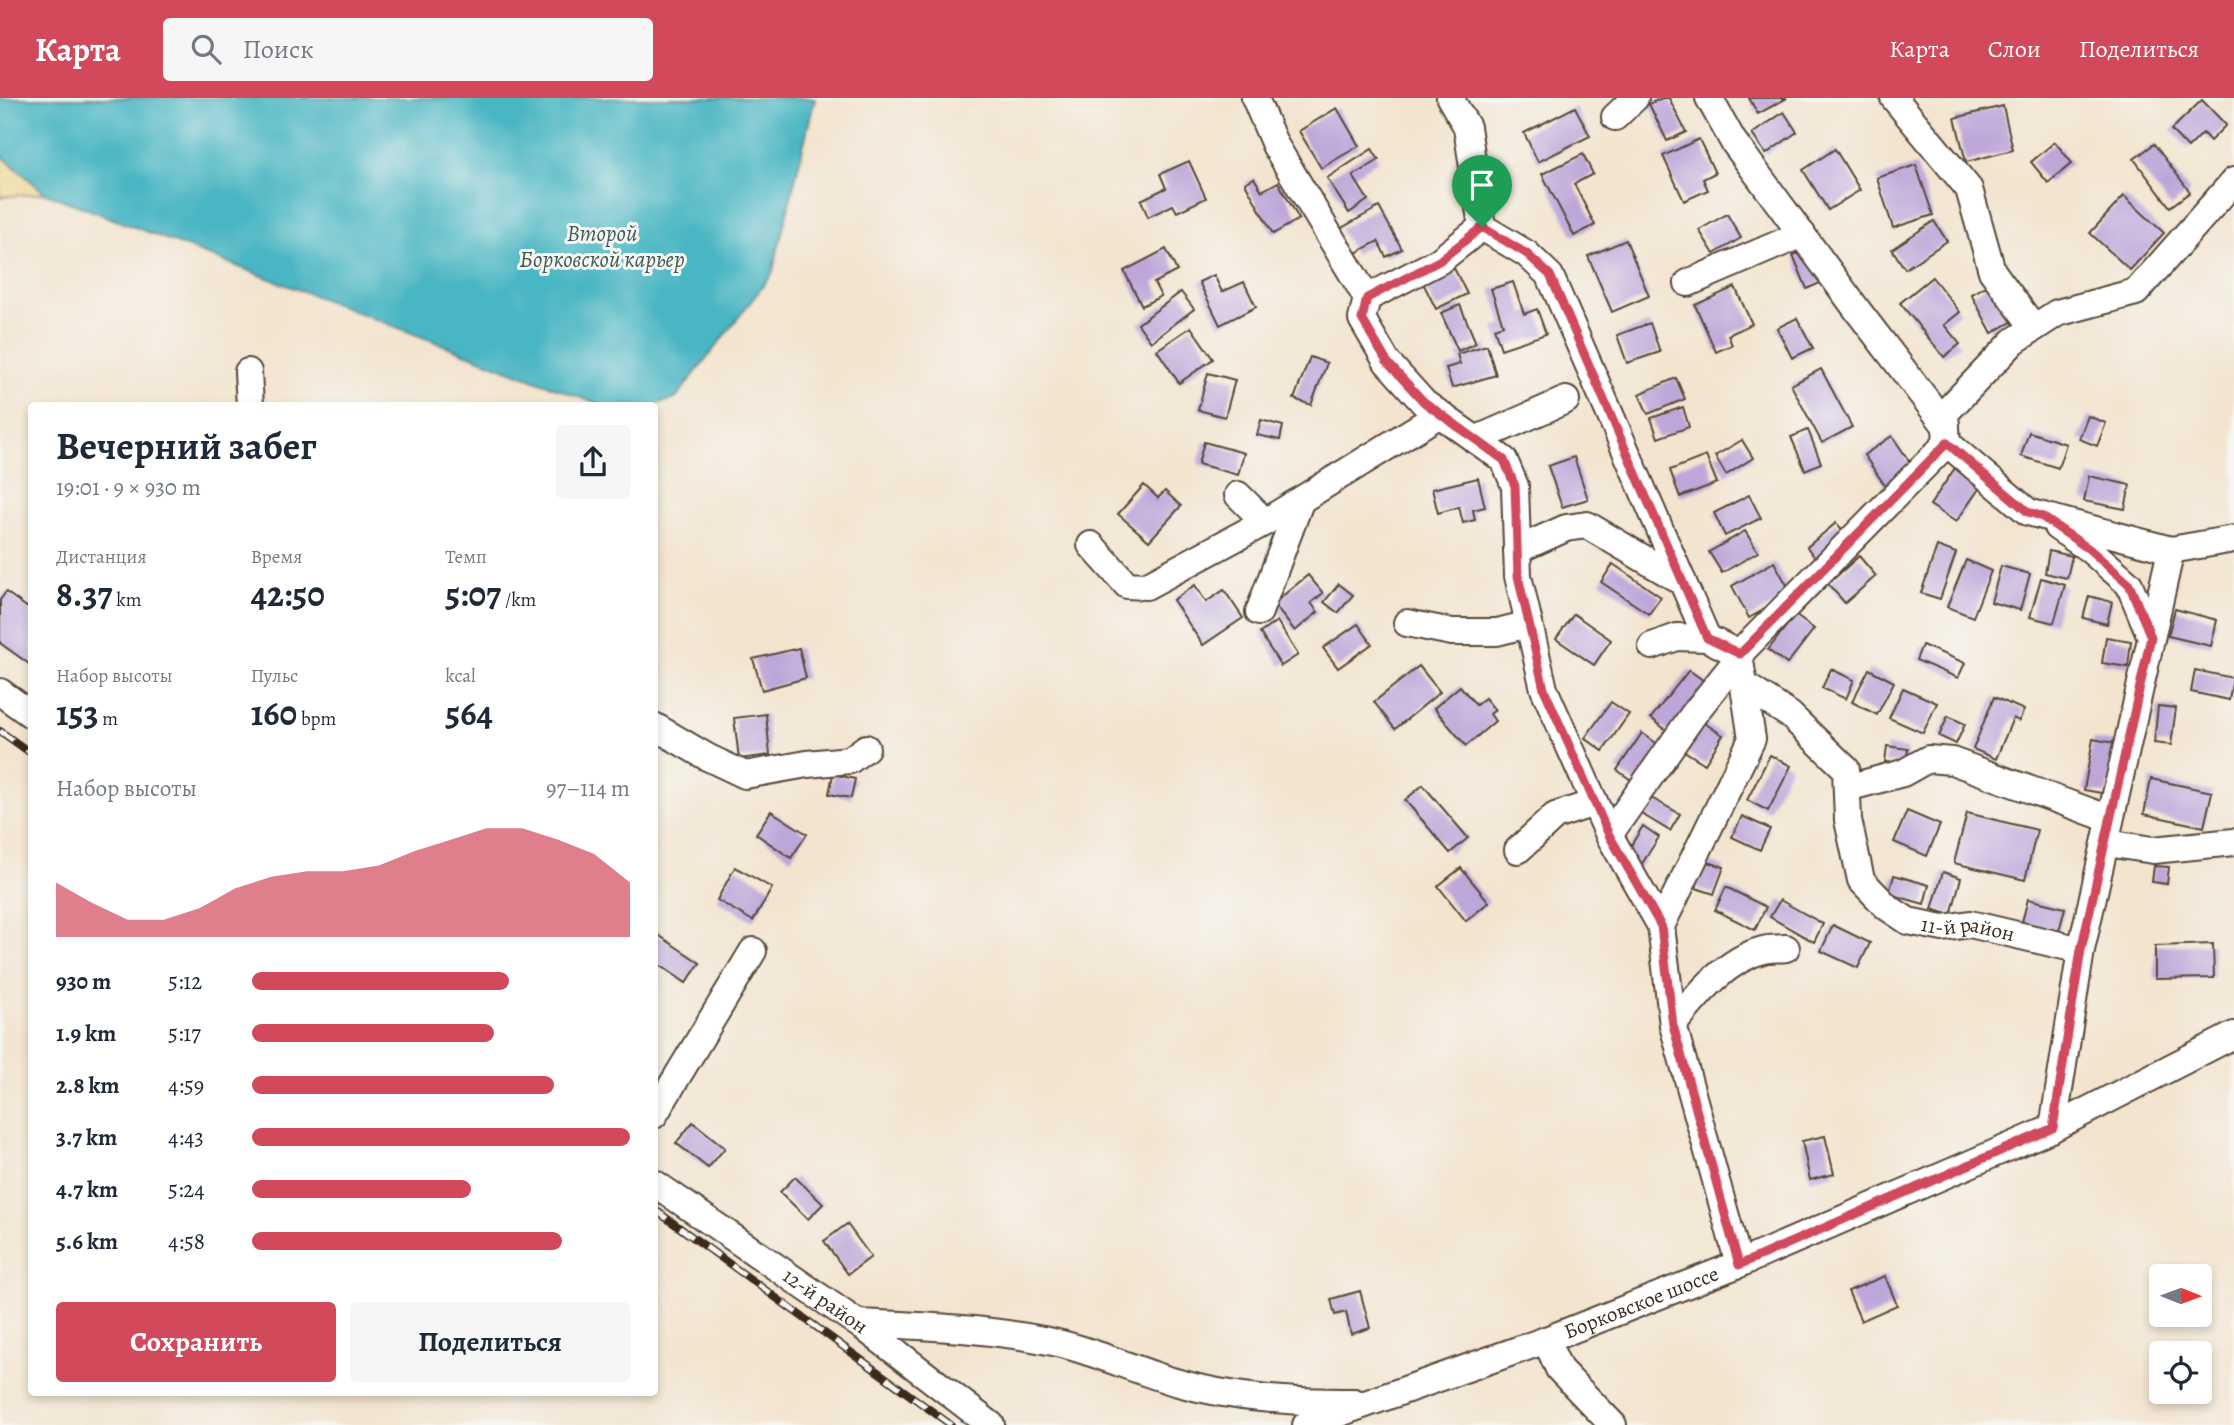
<!DOCTYPE html>
<html lang="ru">
<meta charset="utf-8">
<style>
body{margin:0;font-family:Alegreya,serif;background:#f6f6f7;color:#1f2937;height:100vh;display:flex;flex-direction:column;font-size:26px;white-space:nowrap}
*{box-sizing:border-box;margin:0}
p{font-size:23px;color:#747a83}
.icon{flex:none;width:38px;height:38px;fill:none;stroke:currentColor;stroke-width:2;stroke-linecap:round;stroke-linejoin:round}
.map{position:relative;flex:1;overflow:hidden}
.side{position:absolute;left:28px;top:304px;width:630px;height:994px;display:flex;flex-direction:column;background:#fff;border-radius:7px;box-shadow:0 4px 10px #0003}
.side>*{flex:none}
.needle{width:46px;rotate:91deg}
.buttons{position:absolute;left:2149px;top:1166px;display:grid;gap:14px}
.buttons a{display:grid;place-items:center;width:63px;height:63px;border-radius:7px;background:#fff;box-shadow:0 4px 10px #0003;font-size:35px}
.pin{position:absolute;display:grid;place-items:center;width:60px;height:60px;color:#fff;margin:-72px -30px;border-radius:50% 50% 50% 0;rotate:-45deg;box-shadow:0 0 7px #0007}
.pin .icon{rotate:45deg}
.round{display:grid;place-items:center;flex:none;width:74px;height:74px;border-radius:7px;background:#f6f6f7}
.head{display:flex;align-items:center;justify-content:space-between;height:119px;padding:0 28px}
h1{font-size:38px;font-weight:600;line-height:52px}
.stats{display:grid;grid-template-columns:repeat(3,1fr);gap:10px;height:119px;padding:7px 28px}
.stats div{display:grid;align-content:center}
.stats b{font-size:35px;font-weight:600}
.stats small{font-size:19px;font-weight:400}
.stats p{font-size:19px}
.chart{height:196px;padding:14px 28px}
.chart p{display:flex;justify-content:space-between}
.chart svg{width:100%;height:126px;margin-top:7px;fill:#d1495b;opacity:.7}
.primary-button{display:flex;gap:14px;margin-top:auto;padding:14px 28px}
.primary-button a{flex:1;height:80px;border-radius:7px;background:#d1495b;color:#fff;font-size:28px;font-weight:600;line-height:80px;text-align:center}
.primary-button a+a{background:#f6f6f7;color:#1f2937}
ul{padding:0 28px;list-style:none;font-size:23px}
li{display:grid;grid-template-columns:112px 84px 1fr;align-items:center;height:52px}
li i{height:18px;border-radius:9px;background:#d1495b}
header{display:flex;align-items:center;gap:42px;box-sizing:border-box;height:98px;padding:0 35px;background:#d1495b;color:#fff}
header strong{font-size:33px}
nav{display:flex;gap:38px;margin-inline-start:auto;font-size:24px}
.search{width:490px;height:63px;background:#f6f6f7;display:flex;align-items:center;gap:18px;box-sizing:border-box;padding:0 24px;border-radius:7px;color:#747a83;font-size:26px}
.map>svg:first-child{display:block}
.sand{fill:#eeda9e;stroke:#94825e;stroke-width:2}
.water{fill:#48b6c3;stroke:#427070;stroke-width:2}
.building{fill:#bda7d9}
.lines{fill:none;stroke-linecap:round;stroke-linejoin:round}
.minor-casing{stroke:#574639;stroke-width:30}
.minor{stroke:#fff;stroke-width:26}
.rail-casing{stroke:#3b2a1e;stroke-width:8}
.rail{stroke:#f6f6f2;stroke-width:5;stroke-dasharray:16;stroke-linecap:butt}
.route-casing{stroke:#fff;stroke-width:14}
.route{stroke:#d1495b;stroke-width:9}
.labels{text-anchor:middle;dominant-baseline:central;stroke-width:6;stroke-linejoin:round;paint-order:stroke}
.street-label{font-size:21px;fill:#3b2a1e;stroke:#f6f6f2}
.water-label{font-size:23px;font-style:italic;fill:#405b58;stroke:#f6f6f2}
</style>
<header>
<strong>Карта</strong>
<div class="search"><svg class="icon" aria-label="search" viewBox="0 0 24 24"><circle cx="10" cy="10" r="6"/><path d="M15 15l6 6"/></svg>Поиск</div>
<nav><a>Карта</a><a>Слои</a><a>Поделиться</a></nav>
</header>
<div class="map">
<svg width="2234" height="1327" viewBox="0 0 2234 1327">
<rect width="100%" height="100%" fill="#f6f6f2"/>
<filter id="ink" filterUnits="userSpaceOnUse"><feTurbulence type="fractalNoise" baseFrequency=".0143" numOctaves="2"/><feDisplacementMap in="SourceGraphic" scale="14" xChannelSelector="R" yChannelSelector="G"/><feConvolveMatrix kernelMatrix="1 2 1 2 8 2 1 2 1" color-interpolation-filters="sRGB"/></filter>
<filter id="wash" filterUnits="userSpaceOnUse"><feTurbulence type="fractalNoise" baseFrequency=".00686" numOctaves="4" result="noise"/><feDisplacementMap in="SourceGraphic" scale="28" xChannelSelector="R" yChannelSelector="G"/><feGaussianBlur stdDeviation="1.57" result="paint"/><feColorMatrix in="noise" values="0 0 0 0 0 0 0 0 0 0 0 0 0 0 0 0 0 1.4 0 .05"/><feComposite in="paint" operator="in"/></filter>
<g filter="url(#wash)">
<rect width="100%" height="100%" fill="#f3e4cf"/>
<path class="sand" d="M0 56 45 95 0 99Z"/>
<path class="water" d="M0 0H815L772 176 675 301 648 308H603L45 95 0 56Z"/>
<g id="blocks">
<g class="building">
<path d="M1662 0H1669L1686 34 1667 43 1649 6Z"/>
<path d="M1749 0H1787L1758 16Z"/>
<path d="M2202 2 2226 27 2210 43 2203 35 2188 50 2171 32Z"/>
<path d="M2003 8 2013 52 1966 64 1955 20Z"/>
<path d="M1575 9 1590 38 1538 64 1524 35Z"/>
<path d="M1337 10 1359 48 1321 70 1299 33Z"/>
<path d="M1784 14 1797 34 1766 56 1752 36Z"/>
<path d="M1699 41 1715 75 1703 81 1708 92 1684 103 1663 58Z"/>
<path d="M2055 44 2072 65 2048 85 2031 64Z"/>
<path d="M2154 46 2190 94 2170 109 2134 61Z"/>
<path d="M1372 51 1379 62 1353 78 1368 102 1349 115 1327 80Z"/>
<path d="M1835 51 1860 92 1828 112 1803 72Z"/>
<path d="M1583 56 1593 76 1574 86 1595 127 1574 138 1542 76Z"/>
<path d="M1189 63 1206 100 1177 114 1173 107 1148 119 1141 102 1166 90 1160 76Z"/>
<path d="M1916 67 1933 117 1893 130 1877 80Z"/>
<path d="M1254 80 1262 93 1278 84 1299 121 1273 136 1245 85Z"/>
<path d="M2124 98 2164 135 2130 172 2090 135Z"/>
<path d="M1379 109 1402 151 1386 159 1378 143 1354 156 1340 131Z"/>
<path d="M1727 116 1741 140 1714 156 1699 132Z"/>
<path d="M1934 123 1947 143 1905 171 1892 151Z"/>
<path d="M1626 142 1649 198 1612 214 1588 158Z"/>
<path d="M1166 151 1177 173 1154 185 1161 198 1142 208 1124 173Z"/>
<path d="M1807 152 1820 185 1807 191 1793 157Z"/>
<path d="M1453 168 1467 196 1436 211 1422 183Z"/>
<path d="M1214 177 1222 194 1244 184 1256 209 1220 227 1199 184Z"/>
<path d="M1932 179 1960 214 1944 227 1960 246 1944 259 1900 205Z"/>
<path d="M1513 184 1524 216 1537 211 1546 236 1501 251 1494 230 1503 227 1491 191Z"/>
<path d="M1992 185 2013 223 1992 235 1971 196Z"/>
<path d="M1735 189 1752 226 1728 237 1732 247 1716 254 1695 207Z"/>
<path d="M1181 194 1194 211 1151 244 1138 226Z"/>
<path d="M1460 207 1476 245 1458 253 1441 215Z"/>
<path d="M1797 220 1813 250 1792 260 1777 230Z"/>
<path d="M1650 225 1660 254 1627 265 1617 237Z"/>
<path d="M1191 229 1213 261 1179 285 1157 252Z"/>
<path d="M1487 247 1496 277 1452 290 1446 270 1460 266 1457 256Z"/>
<path d="M1310 259 1327 265 1311 307 1294 301Z"/>
<path d="M1821 271 1852 329 1822 345 1791 287Z"/>
<path d="M1208 275 1235 282 1225 319 1198 312Z"/>
<path d="M1676 280 1685 301 1648 316 1639 296Z"/>
<path d="M1683 309 1689 329 1658 340 1651 320Z"/>
<path d="M2088 318 2106 325 2097 348 2079 341Z"/>
<path d="M1261 322 1283 328 1280 342 1257 337Z"/>
<path d="M1808 332 1821 365 1805 372 1791 339Z"/>
<path d="M2029 334 2066 346 2058 370 2021 358Z"/>
<path d="M1892 338 1914 370 1886 389 1864 357Z"/>
<path d="M1742 342 1753 360 1726 377 1715 358Z"/>
<path d="M1204 344 1244 355 1238 377 1198 366Z"/>
<path d="M1706 358 1717 385 1680 399 1670 372Z"/>
<path d="M1574 359 1588 401 1562 409 1548 368Z"/>
<path d="M1957 367 1983 385 1956 424 1930 407Z"/>
<path d="M2089 378 2130 387 2125 411 2084 403Z"/>
<path d="M1478 380 1485 409 1473 412 1475 422 1463 425 1459 409 1438 415 1432 391Z"/>
<path d="M1144 387 1158 400 1165 393 1181 408 1149 443 1118 416Z"/>
<path d="M1749 397 1761 420 1725 438 1714 415Z"/>
<path d="M1836 425 1848 440 1818 464 1807 449Z"/>
<path d="M1745 433 1758 454 1722 475 1709 454Z"/>
<path d="M1937 448 1956 455 1940 501 1921 495Z"/>
<path d="M2049 453 2072 458 2067 480 2045 475Z"/>
<path d="M1859 458 1876 478 1845 505 1828 486Z"/>
<path d="M1966 462 1991 473 1973 519 1947 509Z"/>
<path d="M1774 464 1792 496 1749 520 1732 488Z"/>
<path d="M1613 466 1661 499 1649 516 1601 484Z"/>
<path d="M2001 468 2030 476 2020 512 1991 504Z"/>
<path d="M1308 477 1323 495 1311 505 1318 514 1295 533 1273 506Z"/>
<path d="M2041 480 2065 487 2054 525 2030 519Z"/>
<path d="M1339 486 1353 497 1338 515 1324 504Z"/>
<path d="M1195 487 1206 504 1224 492 1243 520 1203 547 1173 502Z"/>
<path d="M6 494 32 513V568L0 545V502Z"/>
<path d="M2089 498 2112 504 2107 526 2083 520Z"/>
<path d="M2175 511 2217 522 2211 548 2168 538Z"/>
<path d="M1574 516 1611 542 1594 567 1556 541Z"/>
<path d="M1795 517 1814 531 1787 566 1768 552Z"/>
<path d="M1277 523 1298 557 1281 568 1260 535Z"/>
<path d="M1358 526 1372 546 1338 570 1323 550Z"/>
<path d="M2106 539 2131 543 2128 569 2102 565Z"/>
<path d="M1922 547 1965 565 1958 580 1916 562Z"/>
<path d="M799 550 806 580 762 592 753 561Z"/>
<path d="M1419 568 1440 594 1395 631 1374 604Z"/>
<path d="M1831 571 1854 582 1846 601 1822 590Z"/>
<path d="M1869 571 1894 584 1877 617 1852 604Z"/>
<path d="M1689 572 1708 586 1670 635 1651 620Z"/>
<path d="M2195 572 2233 580 2229 602 2191 594Z"/>
<path d="M1460 588 1476 607 1485 600 1495 612 1490 616 1495 623 1466 648 1434 610Z"/>
<path d="M1903 590 1937 605 1923 635 1889 620Z"/>
<path d="M1994 599 2024 612 2019 623 2013 620 1996 661 1973 651Z"/>
<path d="M1611 604 1629 616 1603 653 1585 640Z"/>
<path d="M2158 608 2176 610 2171 647 2154 645Z"/>
<path d="M766 616 770 657 739 661 734 620Z"/>
<path d="M1948 618 1965 626 1956 646 1939 638Z"/>
<path d="M1696 620 1723 637 1705 666 1678 649Z"/>
<path d="M1642 635 1663 650 1637 686 1617 672Z"/>
<path d="M2093 641 2115 645 2107 696 2084 692Z"/>
<path d="M1887 648 1908 651 1906 666 1885 664Z"/>
<path d="M1770 657 1791 668 1768 713 1747 702Z"/>
<path d="M833 676 855 681 851 700 829 696Z"/>
<path d="M2151 681 2212 694 2204 729 2144 716Z"/>
<path d="M1423 687 1468 740 1450 755 1405 702Z"/>
<path d="M1644 696 1680 716 1670 733 1635 712Z"/>
<path d="M771 713 807 736 791 760 756 736Z"/>
<path d="M1907 713 1940 727 1927 758 1894 744Z"/>
<path d="M1967 715 2037 732 2025 782 1954 765Z"/>
<path d="M1742 718 1770 731 1760 752 1732 739Z"/>
<path d="M1643 728 1659 739 1638 772 1622 762Z"/>
<path d="M1705 763 1724 769 1714 796 1696 790Z"/>
<path d="M2154 768 2169 769 2167 786 2152 784Z"/>
<path d="M735 769 772 790 753 823 717 802Z"/>
<path d="M1461 770 1489 804 1466 823 1438 788Z"/>
<path d="M1943 774 1961 780 1951 817 1932 811Z"/>
<path d="M1894 777 1929 787 1924 806 1889 796Z"/>
<path d="M1726 789 1766 809 1755 832 1715 812Z"/>
<path d="M2028 801 2065 810 2059 833 2022 824Z"/>
<path d="M1780 802 1823 826 1814 844 1770 819Z"/>
<path d="M1833 827 1870 845 1858 870 1821 853Z"/>
<path d="M654 834 700 865 686 885 654 863Z"/>
<path d="M2213 846 2214 880 2155 881V848Z"/>
<path d="M693 1024 725 1050 708 1070 676 1045Z"/>
<path d="M1825 1038 1834 1076 1810 1082 1802 1043Z"/>
<path d="M795 1079 823 1106 808 1121 780 1094Z"/>
<path d="M847 1126 871 1159 848 1176 824 1143Z"/>
<path d="M1885 1178 1897 1207 1861 1223 1848 1193Z"/>
<path d="M1360 1193 1370 1230 1351 1236 1346 1214 1335 1217 1331 1201Z"/>
</g>
</g>
</g>
<g filter="url(#ink)">
<use href="#blocks" fill-opacity="0" stroke="#574639" stroke-width="2"/>
<g class="lines">
<defs>
<g id="minor">
<path d="M1255 0 1275 47 1367 200"/>
<path d="M1450 0 1467 29 1482 129 1439 163 1367 200 1362 221 1387 264 1424 305 1504 362 1515 388 1518 478 1544 591 1609 737 1661 828"/>
<path d="M1709 0 1733 43 1858 213 1946 328"/>
<path d="M1894 0 1969 91 1992 173 2034 230"/>
<path d="M1615 19 1635 0"/>
<path d="M1482 129 1527 156 1550 178 1707 540 1739 556"/>
<path d="M1688 185 1802 136"/>
<path d="M248 274 250 308"/>
<path d="M1475 342 1566 302"/>
<path d="M1947 345 2028 414 2171 452 2234 441"/>
<path d="M1238 397 1265 424"/>
<path d="M2057 429 2089 451 2129 486 2151 539"/>
<path d="M1091 447 1127 487 1146 488 1265 424 1440 316"/>
<path d="M1517 452 1566 430 1587 427 1683 484"/>
<path d="M1259 514 1300 404"/>
<path d="M1407 525 1452 534H1497L1529 526"/>
<path d="M1652 548 1677 539 1707 540"/>
<path id="s1" d="M1744 587 1790 617 1846 671 1848 722 1861 782 1887 809 1908 823 1943 830 1970 826 2081 852"/>
<path d="M0 594 32 617"/>
<path d="M654 628 707 659 745 677 807 666 850 662 866 650"/>
<path d="M1847 690 1903 675 1928 661 1952 663 2110 721"/>
<path d="M1609 737 1693 617 1740 558"/>
<path d="M2106 745 2153 752 2234 744"/>
<path d="M1518 752 1555 718 1594 705"/>
<path d="M1673 927C1697 898 1725 862 1763 852 1770 850 1778 851 1786 850"/>
<path d="M654 1017 753 853"/>
<path d="M2053 1030 2081 852 2171 452"/>
<path id="s2" d="M654 1085 866 1231 991 1327"/>
<path d="M1739 1166 1673 927 1661 828 1752 641 1739 556 1947 345 1945 315 2014 243 2057 215 2136 194 2234 83"/>
<path d="M858 1225C920 1228 982 1230 1043 1242 1088 1250 1131 1271 1175 1284 1234 1301 1293 1304 1354 1304"/>
<path d="M1546 1242 1559 1271 1613 1327"/>
<path id="s3" d="M1306 1327 1546 1242 1739 1166 2053 1030 2234 937"/>
</g>
</defs>
<use href="#minor" class="minor-casing"/>
<use href="#minor" class="minor"/>
<defs>
<g id="rail">
<path d="M0 633 32 656"/>
<path d="M654 1111 951 1327"/>
</g>
</defs>
<use href="#rail" class="rail-casing"/>
<use href="#rail" class="rail"/>
</g>
</g>
<g class="lines" filter="url(#ink)">
<defs>
<path id="route" d="M1482 129 1527 156 1550 177 1707 540 1740 556 1947 345 2028 414 2041 418 2089 451 2129 486 2151 539 2081 852 2053 1030 1739 1167 1673 927 1661 828 1609 737 1544 591 1518 478 1515 388 1504 362 1424 304 1387 264 1362 221 1367 200 1439 163Z"/>
</defs>
<use href="#route" class="route-casing"/>
<use href="#route" class="route"/>
</g>
<g class="labels">
<g class="street-label">
<text stroke="none"><textPath href="#s1" startOffset="369">11-й район</textPath></text>
<text stroke="none"><textPath href="#s2" startOffset="208">12-й район</textPath></text>
<text stroke="none"><textPath href="#s3" startOffset="357">Борковское шоссе</textPath></text>
</g>
<g class="water-label">
<text x="602" y="135">Второй<tspan x="602" dy="26">Борковской карьер</tspan></text>
</g>
</g>
</svg>
<div class="buttons">
<a><svg class="needle" viewBox="-14 -14 28 28"><path d="M0-13l5 13h-10z" fill="#e53935"/><path d="M0 13l5-13h-10z" fill="#747a83"/></svg></a>
<a><svg class="icon" aria-label="locate" viewBox="0 0 24 24"><circle cx="12" cy="12" r="6"/><path d="M12 2v4M12 18v4M2 12h4M18 12h4"/></svg></a>
</div>
<div class="pin" style="left:1482px;top:129px;background:#1e9e55"><svg class="icon" aria-label="arrive" viewBox="0 0 24 24"><path d="M6 21V4h12l-3 4 3 4H6"/></svg></div>
<section class="side">
<div class="head"><div><h1>Вечерний забег</h1><p>19:01 · 9 × 930 m</p></div><a class="round"><svg class="icon" aria-label="share" viewBox="0 0 24 24"><path d="M12 15V3M7 8l5-5 5 5M5 13v7h14v-7"/></svg></a></div>
<div class="stats">
<div><p>Дистанция</p><b>8.37<small> km</small></b></div>
<div><p>Время</p><b>42:50</b></div>
<div><p>Темп</p><b>5:07<small> /km</small></b></div>
</div>
<div class="stats">
<div><p>Набор высоты</p><b>153<small> m</small></b></div>
<div><p>Пульс</p><b>160<small> bpm</small></b></div>
<div><p>kcal</p><b>564</b></div>
</div>
<div class="chart"><p><span>Набор высоты</span>97–114 m</p>
<svg viewBox="0 0 160 44" preserveAspectRatio="none"><path d="M0 44V25L10 32L20 38L30 38L40 34L50 27L60 23L70 21L80 21L90 19L100 14L110 10L120 6L130 6L140 10L150 15L160 25V44z"/></svg>
</div>
<ul>
<li><b>930 m</b>5:12<i style="width:68%"></i></li>
<li><b>1.9 km</b>5:17<i style="width:64%"></i></li>
<li><b>2.8 km</b>4:59<i style="width:80%"></i></li>
<li><b>3.7 km</b>4:43<i style="width:100%"></i></li>
<li><b>4.7 km</b>5:24<i style="width:58%"></i></li>
<li><b>5.6 km</b>4:58<i style="width:82%"></i></li>
</ul>
<div class="primary-button"><a>Сохранить</a><a>Поделиться</a></div>
</section>
</div>
